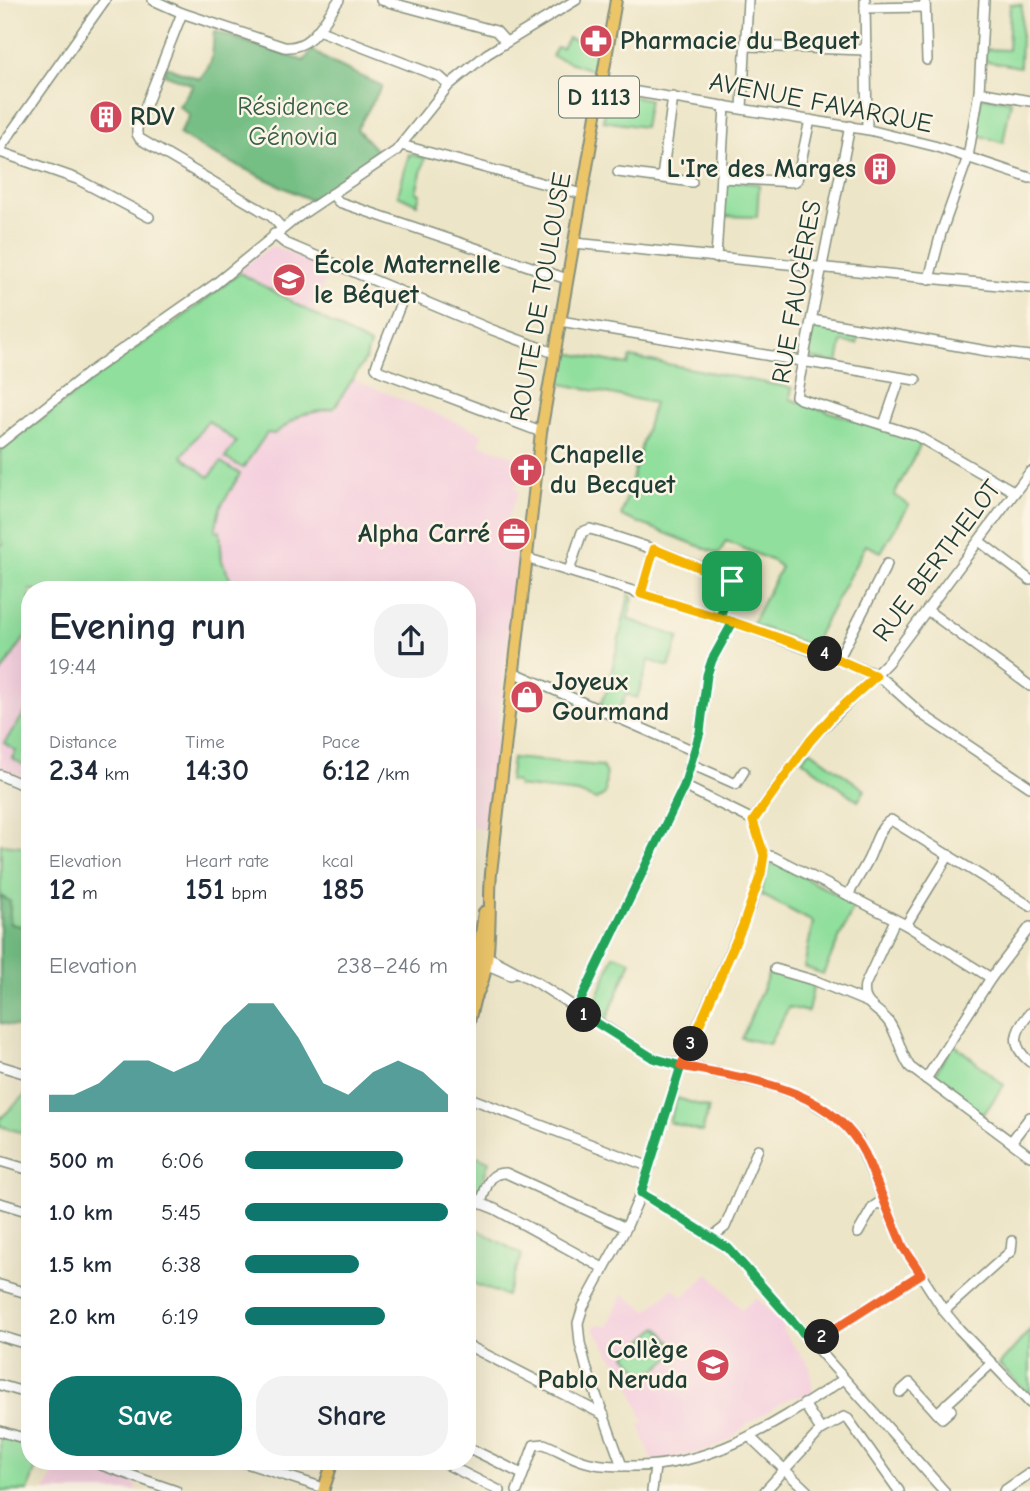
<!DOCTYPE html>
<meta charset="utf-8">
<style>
body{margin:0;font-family:"Comic Neue",sans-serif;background:#f2f2f3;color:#1f2937;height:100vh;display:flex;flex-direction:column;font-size:26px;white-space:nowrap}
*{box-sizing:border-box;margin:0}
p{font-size:23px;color:#747a83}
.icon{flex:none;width:38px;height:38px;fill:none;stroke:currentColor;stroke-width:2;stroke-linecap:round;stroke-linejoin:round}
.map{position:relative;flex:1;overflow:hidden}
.drawer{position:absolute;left:21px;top:581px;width:455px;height:889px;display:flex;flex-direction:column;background:#fff;border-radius:28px;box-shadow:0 7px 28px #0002}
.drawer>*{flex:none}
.pin{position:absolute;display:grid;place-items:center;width:60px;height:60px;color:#fff;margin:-30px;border-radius:14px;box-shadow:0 4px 10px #0006}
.km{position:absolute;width:35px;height:35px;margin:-18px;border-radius:50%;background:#222;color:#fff;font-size:19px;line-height:35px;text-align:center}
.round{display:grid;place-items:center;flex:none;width:74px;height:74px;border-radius:28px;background:#f2f2f3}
.overview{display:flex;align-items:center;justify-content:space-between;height:119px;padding:0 28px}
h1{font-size:38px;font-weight:600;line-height:52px}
.metrics{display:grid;grid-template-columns:repeat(3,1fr);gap:10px;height:119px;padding:7px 28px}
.metrics div{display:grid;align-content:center}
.metrics b{font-size:30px;font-weight:600}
.metrics small{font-size:19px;font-weight:400}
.metrics p{font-size:19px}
.chart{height:196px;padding:14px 28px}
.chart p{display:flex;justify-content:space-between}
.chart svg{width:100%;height:126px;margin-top:7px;fill:#0f766e;opacity:.7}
.action{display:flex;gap:14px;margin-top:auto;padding:14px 28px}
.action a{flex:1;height:80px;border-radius:28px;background:#0f766e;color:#fff;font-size:28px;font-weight:600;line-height:80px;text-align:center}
.action a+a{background:#f2f2f3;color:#1f2937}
ul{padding:0 28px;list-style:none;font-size:23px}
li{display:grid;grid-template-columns:112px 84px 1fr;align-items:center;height:52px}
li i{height:18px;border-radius:9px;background:#0f766e}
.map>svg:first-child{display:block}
.built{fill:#f4cfde}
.green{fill:#90df9d;stroke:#588e68;stroke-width:2}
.forest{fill:#74be84;stroke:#4a7e5c;stroke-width:2}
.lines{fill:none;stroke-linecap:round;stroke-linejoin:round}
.minor-casing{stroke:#86917e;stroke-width:12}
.major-casing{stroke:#86917e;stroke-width:14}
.minor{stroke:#fff;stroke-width:9}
.major{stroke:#ecc569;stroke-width:10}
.split-1-casing{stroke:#fff;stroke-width:14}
.split-2-casing{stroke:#fff;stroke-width:14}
.split-3-casing{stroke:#fff;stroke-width:14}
.split-4-casing{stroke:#fff;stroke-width:14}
.split-5-casing{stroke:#fff;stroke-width:14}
.split-1{stroke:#22a559;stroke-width:9}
.split-2{stroke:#22a559;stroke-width:9}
.split-3{stroke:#f0652b;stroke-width:9}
.split-4{stroke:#f5b400;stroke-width:9}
.split-5{stroke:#f5b400;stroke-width:9}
.labels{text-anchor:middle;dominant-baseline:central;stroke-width:5;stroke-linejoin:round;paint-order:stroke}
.shield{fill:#fcf5e5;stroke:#617469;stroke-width:2}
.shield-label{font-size:24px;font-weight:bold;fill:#1f3d34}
.poi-label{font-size:26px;font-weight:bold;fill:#1f3d34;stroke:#fcf5e5;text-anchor:start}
.street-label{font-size:26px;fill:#1f3d34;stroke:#fcf5e5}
.park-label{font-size:26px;fill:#365d49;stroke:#fcf5e5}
</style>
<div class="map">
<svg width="1030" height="1491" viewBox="0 0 1030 1491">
<rect width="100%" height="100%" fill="#fcf5e5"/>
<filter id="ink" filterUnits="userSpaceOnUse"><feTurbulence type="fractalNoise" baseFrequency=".0143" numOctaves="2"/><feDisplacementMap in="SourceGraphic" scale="14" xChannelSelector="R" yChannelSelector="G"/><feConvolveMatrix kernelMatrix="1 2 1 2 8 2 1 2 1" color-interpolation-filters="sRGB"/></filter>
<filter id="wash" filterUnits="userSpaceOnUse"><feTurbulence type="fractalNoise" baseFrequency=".00686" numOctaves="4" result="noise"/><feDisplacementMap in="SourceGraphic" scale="28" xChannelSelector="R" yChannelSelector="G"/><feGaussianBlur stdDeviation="1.57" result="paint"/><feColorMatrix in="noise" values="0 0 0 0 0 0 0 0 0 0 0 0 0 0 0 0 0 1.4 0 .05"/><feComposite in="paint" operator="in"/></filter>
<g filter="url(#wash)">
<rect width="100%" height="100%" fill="#ede5c7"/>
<g class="built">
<path d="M272 246 330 269 312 313 370 345 365 360 353 379 482 433 480 444 521 459V470L524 472 514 489 519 491 501 534 519 543 486 830 467 827V590H57L265 287 237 271Z"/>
<path d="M30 630V783L21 778 0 770V674Z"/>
<path d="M709 1273 742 1310 756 1297 785 1328 783 1331 810 1367 813 1395 790 1398 747 1424 731 1440 692 1455 652 1462 639 1424 644 1422 632 1391 617 1363 592 1327 600 1324 607 1327 623 1294 648 1311 673 1288 683 1297Z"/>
<path d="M59 1461H74L133 1482 137 1487 136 1491H45Z"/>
</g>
<g class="green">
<path d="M1010 4 1022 5 1020 67 985 61V49L1008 50Z"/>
<path d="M568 38 599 47 594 71 552 56 557 47 562 48Z"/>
<path d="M610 93 649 99 644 127 603 121 608 94Z"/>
<path d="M984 97 1011 101 1003 143 975 134 981 99Z"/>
<path d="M409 154 425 158 416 192 420 194 417 204 398 195Z"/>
<path d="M725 181 759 184 757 217 722 216Z"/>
<path d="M240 273 370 345 365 360 334 408 301 415 274 434 267 433 243 468 225 458 236 442 208 421 182 456 209 477 221 462 240 474 220 508 215 531H220L222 561 231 580 229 585 222 590H30V630L0 674V546L3 544 0 540V451L128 353 172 325Z"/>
<path d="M817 325 860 333 857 344 842 342 838 363 810 358 807 353 812 328Z"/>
<path d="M563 352 628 365 630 357 792 388 790 399 922 442 894 495 909 505 881 552 866 545 812 646 752 624 781 567 773 561 726 541 719 554 621 516 654 403 557 383Z"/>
<path d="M629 595 633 597 628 619 679 637 669 667 649 660 637 698 626 694 618 713 600 705 608 688Z"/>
<path d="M29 707 30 708V769L12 758 16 751 4 743Z"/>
<path d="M810 750 865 790 858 801 802 760Z"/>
<path d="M512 758 602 766 606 774 605 794 596 800 578 793 517 786V782L509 781Z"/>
<path d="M1 844 21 846 30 850V928L10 924V901L0 896Z"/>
<path d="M776 863 855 904 823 974 804 967 813 922 760 894 769 865Z"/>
<path d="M614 955 631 961 605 1023 591 1014Z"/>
<path d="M770 970 814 983 808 1012 789 1007 769 1044 742 1038Z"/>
<path d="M954 1044 1004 1085 983 1115 935 1080 934 1075Z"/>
<path d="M30 1090V1135L0 1126V1119Z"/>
<path d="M677 1098 709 1108 702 1132 669 1122Z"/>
<path d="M467 1152 489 1161 479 1192 473 1195 467 1193Z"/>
<path d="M475 1228 522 1255 506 1296 467 1281V1251Z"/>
<path d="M658 1327 678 1351 646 1378 626 1355Z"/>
<path d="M1030 1330V1395L999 1365Z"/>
<path d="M0 1436 30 1446V1461H38L28 1491H0Z"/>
</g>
<g class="forest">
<path d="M214 31 304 61 312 50 331 62 382 86 357 129 380 154 310 200 207 151 179 134 190 115 179 106 193 85 164 74 166 66 199 79C215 62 212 54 214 31Z"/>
<path d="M0 896 10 901V924L30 928V1023L19 1027 0 1023Z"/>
</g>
</g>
<g filter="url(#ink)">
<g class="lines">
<defs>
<g id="minor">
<path d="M153 0 182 13 284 47C312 50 324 20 339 0"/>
<path d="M381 0 496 31 505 41"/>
<path d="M865 0 867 129"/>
<path d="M925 0 927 60"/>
<path d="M865 8 925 7"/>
<path d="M182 13 137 128V134L140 139 271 216 282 228"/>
<path d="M318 30 440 77 449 85"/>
<path d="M746 46 866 50"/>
<path d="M601 86 869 130 934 146 1030 178"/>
<path d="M979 92 1030 101"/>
<path d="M742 108 748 0"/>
<path d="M850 126 796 396 800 399 915 435 1015 492"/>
<path d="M401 145 582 194"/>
<path d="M0 148 105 0"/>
<path d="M0 152 77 179 149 217"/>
<path d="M618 172 692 182"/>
<path d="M662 177 673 97"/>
<path d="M721 178 794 182 797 180 810 120"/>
<path d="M332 194 339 202 567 279"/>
<path d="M274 234 285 243 490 329 554 353"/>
<path d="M574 243 1030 288"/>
<path d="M716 258 725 106"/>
<path d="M929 279 941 233 968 157 979 92 984 0"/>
<path d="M405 293 378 361 376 367 380 371 541 432"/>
<path d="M812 320 987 351 1030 356"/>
<path d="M560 321 916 380"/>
<path d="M884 425 898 384 899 379 896 377"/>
<path d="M0 443 87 374 214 285 295 219 396 151 449 85 487 54 576 0"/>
<path d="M979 541 1030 580"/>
<path d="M526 558 733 622 870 672 886 682 923 715 1030 787"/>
<path d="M569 571 582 532 590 529 601 532 668 554 728 578 732 581 733 586 719 618"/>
<path d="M641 594 654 549"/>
<path d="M927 610 1030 686"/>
<path d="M838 660 887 564"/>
<path d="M513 672 694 751"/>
<path d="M691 764 736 784 744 771"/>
<path d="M0 775 30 788"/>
<path d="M684 786 753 820"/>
<path d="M764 855 774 857 906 925 991 978"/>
<path d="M848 895C854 884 862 872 868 860 875 846 878 828 891 820L1030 906"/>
<path d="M895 920 865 985C861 1005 878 1008 888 1021 898 1034 900 1053 910 1067L1030 1156"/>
<path d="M906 925 949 855"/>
<path d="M467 946 536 982 653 1058 774 1086 805 1098 837 1118 858 1140 903 1247 944 1311 959 1329 1030 1403"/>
<path d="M467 956 511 975"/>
<path d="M775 969 816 981 867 1002"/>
<path d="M576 1010 684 786 700 732 707 675 712 660 733 622"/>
<path d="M1030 1013C1014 1032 1010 1045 1030 1062"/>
<path d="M0 1066 30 1075"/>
<path d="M926 1079 991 978 1030 927"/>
<path d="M467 1097 650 1167"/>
<path d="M1011 1142 1030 1117"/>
<path d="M0 1161 30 1170"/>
<path d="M641 1193 728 1248 944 1491"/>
<path d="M467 1198 495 1209 603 1268"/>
<path d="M481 1202C487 1187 488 1172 506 1173L626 1228"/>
<path d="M0 1203 30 1212"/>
<path d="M858 1233 873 1207 883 1200"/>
<path d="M712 1237 725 1227 758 1149"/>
<path d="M0 1285 30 1294"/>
<path d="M944 1311 1011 1251 1012 1241"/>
<path d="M0 1336 30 1345"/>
<path d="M812 1343 921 1274"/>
<path d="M467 1345 604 1415"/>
<path d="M0 1385 30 1394"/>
<path d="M900 1392 910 1383 937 1413 992 1363"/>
<path d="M804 1404 821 1430"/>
<path d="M937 1413 942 1418 951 1410 946 1404"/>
<path d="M0 1431 30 1440"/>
<path d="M750 1437 807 1491"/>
<path d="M467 1447 522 1474"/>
<path d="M90 1461 176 1491"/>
<path d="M240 1461 324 1488"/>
<path d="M448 1465 500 1491"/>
<path d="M622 1466 587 1370 580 1343 578 1323 583 1307 626 1228 641 1193 683 1060 751 905 761 874 764 855 753 820 810 741 888 662 1030 472"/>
<path d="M517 1491 534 1445 544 1444C557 1449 570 1457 583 1461 598 1466 615 1466 630 1466 712 1468 778 1422 844 1379"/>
<path d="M652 1491 655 1467"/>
<path d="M765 1491 821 1430 844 1417 848 1419 899 1491"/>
<path d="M1004 1491 1030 1473"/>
</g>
<g id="major">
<path d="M475 997C494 971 488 905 491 873L541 432 616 0"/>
<path d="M467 1030 475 997 474 986 484 912"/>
<path d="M323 1491 333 1461"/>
</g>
</defs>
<use href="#minor" class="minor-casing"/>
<use href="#major" class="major-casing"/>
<use href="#minor" class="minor"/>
<use href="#major" class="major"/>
</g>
</g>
<g class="lines" filter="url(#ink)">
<defs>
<path id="split-1" d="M584 1015 576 1010 684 786 700 732 707 675 712 660 733 622 719 618 733 586 732 581"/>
<path id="split-2" d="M584 1015 653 1058 681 1066 641 1193 728 1248 812 1343 822 1337"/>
<path id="split-3" d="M691 1044 681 1066C747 1079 831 1087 865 1154L903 1247 921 1274 822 1337"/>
<path id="split-4" d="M691 1044 743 925 761 874 764 855 753 821 810 741 834 714 876 676 825 654"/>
<path id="split-5" d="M732 581 654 549 641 594 733 622 825 654"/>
</defs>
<use href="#split-1" class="split-1-casing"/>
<use href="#split-2" class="split-2-casing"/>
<use href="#split-3" class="split-3-casing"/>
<use href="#split-4" class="split-4-casing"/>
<use href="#split-5" class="split-5-casing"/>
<use href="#split-1" class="split-1"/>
<use href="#split-2" class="split-2"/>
<use href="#split-3" class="split-3"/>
<use href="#split-4" class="split-4"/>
<use href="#split-5" class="split-5"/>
</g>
<defs>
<symbol id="pharmacy-disc" viewBox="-11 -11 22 22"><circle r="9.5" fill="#d1495b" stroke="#fcf5e5"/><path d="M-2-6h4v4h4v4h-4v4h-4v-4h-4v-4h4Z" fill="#fff"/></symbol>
<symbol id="building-disc" viewBox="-11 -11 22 22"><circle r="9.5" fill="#d1495b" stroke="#fcf5e5"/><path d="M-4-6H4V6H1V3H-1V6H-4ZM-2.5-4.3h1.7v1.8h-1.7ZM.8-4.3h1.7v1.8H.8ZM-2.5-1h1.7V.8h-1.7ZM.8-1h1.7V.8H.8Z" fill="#fff"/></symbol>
<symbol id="school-disc" viewBox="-11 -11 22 22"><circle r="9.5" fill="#d1495b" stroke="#fcf5e5"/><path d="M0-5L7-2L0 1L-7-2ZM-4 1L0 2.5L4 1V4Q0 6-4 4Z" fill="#fff"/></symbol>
<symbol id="church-disc" viewBox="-11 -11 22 22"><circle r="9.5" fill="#d1495b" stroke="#fcf5e5"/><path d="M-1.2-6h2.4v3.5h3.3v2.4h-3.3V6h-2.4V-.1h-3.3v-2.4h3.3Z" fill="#fff"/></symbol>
<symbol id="office-disc" viewBox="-11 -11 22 22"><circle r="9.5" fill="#d1495b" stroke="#fcf5e5"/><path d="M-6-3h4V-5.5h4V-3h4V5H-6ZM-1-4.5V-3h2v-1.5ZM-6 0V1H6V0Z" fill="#fff"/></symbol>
<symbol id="shop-disc" viewBox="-11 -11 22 22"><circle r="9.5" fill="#d1495b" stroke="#fcf5e5"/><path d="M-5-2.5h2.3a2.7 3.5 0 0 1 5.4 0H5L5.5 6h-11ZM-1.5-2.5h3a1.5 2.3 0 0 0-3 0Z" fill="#fff"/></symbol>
</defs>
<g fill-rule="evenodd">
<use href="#pharmacy-disc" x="577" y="22" width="38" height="38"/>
<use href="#building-disc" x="87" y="98" width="38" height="38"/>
<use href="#building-disc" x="861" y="150" width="38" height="38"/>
<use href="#school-disc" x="270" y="261" width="38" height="38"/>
<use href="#church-disc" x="507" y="451" width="38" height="38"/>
<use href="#office-disc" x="495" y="515" width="38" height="38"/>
<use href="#shop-disc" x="508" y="678" width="38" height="38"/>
<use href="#school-disc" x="694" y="1346" width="38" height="38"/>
</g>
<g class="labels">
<rect class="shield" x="559" y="76.5" width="80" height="41" rx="5"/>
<g class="shield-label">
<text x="599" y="97">D 1113</text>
</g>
<g class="poi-label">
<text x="620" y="41">Pharmacie du Bequet</text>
<text x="130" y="117">RDV</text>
<text x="856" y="169" text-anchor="end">L'Ire des Marges</text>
<text x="314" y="265">École Maternelle<tspan x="314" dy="30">le Béquet</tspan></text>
<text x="550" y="455">Chapelle<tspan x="550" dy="30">du Becquet</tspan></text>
<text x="490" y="534" text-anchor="end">Alpha Carré</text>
<text x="552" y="682">Joyeux<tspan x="552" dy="30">Gourmand</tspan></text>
<text x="688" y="1350" text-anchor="end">Collège<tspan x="688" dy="30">Pablo Neruda</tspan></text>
</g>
<g class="street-label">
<text transform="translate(821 103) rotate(11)">AVENUE FAVARQUE</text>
<text transform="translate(797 292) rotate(-80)">RUE FAUGÈRES</text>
<text transform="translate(541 297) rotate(-80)">ROUTE DE TOULOUSE</text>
<text transform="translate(937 561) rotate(-53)">RUE BERTHELOT</text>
</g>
<g class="park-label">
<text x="293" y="107">Résidence<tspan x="293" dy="30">Génovia</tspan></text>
</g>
</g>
</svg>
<div class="pin" style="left:732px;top:581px;background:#1e9e55"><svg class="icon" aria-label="arrive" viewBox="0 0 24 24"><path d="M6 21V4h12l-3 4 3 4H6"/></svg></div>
<b class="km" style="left:584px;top:1015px">1</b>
<b class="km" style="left:822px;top:1337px">2</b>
<b class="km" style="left:691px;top:1044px">3</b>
<b class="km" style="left:825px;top:654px">4</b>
<section class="drawer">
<div class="overview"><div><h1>Evening run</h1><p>19:44</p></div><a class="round"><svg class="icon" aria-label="share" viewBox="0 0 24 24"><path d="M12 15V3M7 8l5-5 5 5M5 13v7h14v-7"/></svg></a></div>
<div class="metrics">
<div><p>Distance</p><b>2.34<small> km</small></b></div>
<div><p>Time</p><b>14:30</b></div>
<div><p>Pace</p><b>6:12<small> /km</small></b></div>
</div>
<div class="metrics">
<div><p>Elevation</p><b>12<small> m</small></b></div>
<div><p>Heart rate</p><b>151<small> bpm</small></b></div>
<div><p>kcal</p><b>185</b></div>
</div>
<div class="chart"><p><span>Elevation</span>238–246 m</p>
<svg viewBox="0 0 160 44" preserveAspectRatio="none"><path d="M0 44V38L10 38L20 34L30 26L40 26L50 30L60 26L70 14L80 6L90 6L100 18L110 34L120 38L130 30L140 26L150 30L160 38V44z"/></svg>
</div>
<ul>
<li><b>500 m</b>6:06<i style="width:78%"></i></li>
<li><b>1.0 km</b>5:45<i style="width:100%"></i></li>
<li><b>1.5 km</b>6:38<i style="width:56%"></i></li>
<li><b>2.0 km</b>6:19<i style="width:69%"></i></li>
</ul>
<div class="action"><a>Save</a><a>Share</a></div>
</section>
</div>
